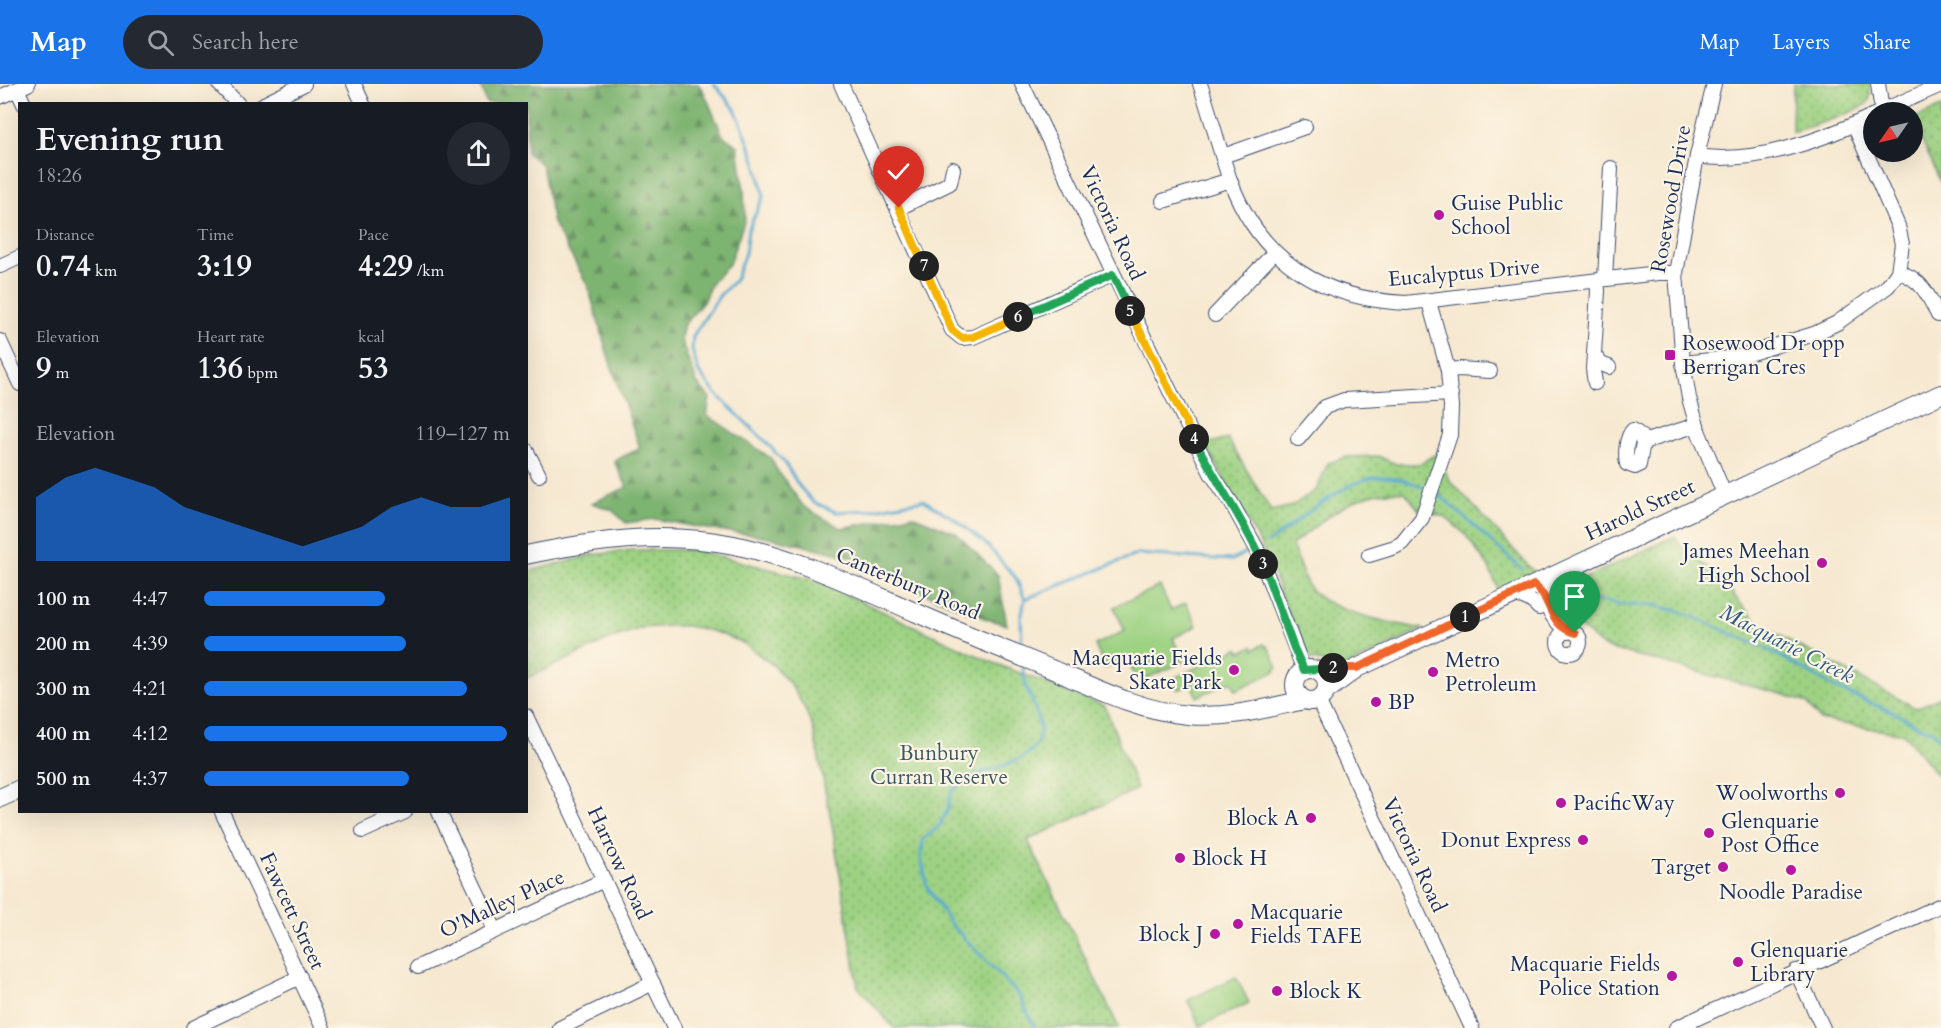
<!DOCTYPE html>
<meta charset="utf-8">
<style>
body{margin:0;font-family:Cardo,serif;background:#242831;color:#f1f3f6;height:100vh;display:flex;flex-direction:column;font-size:22px;white-space:nowrap}
*{box-sizing:border-box;margin:0}
p{font-size:20px;color:#9ea1a6}
.icon{flex:none;width:33px;height:33px;fill:none;stroke:currentColor;stroke-width:2;stroke-linecap:round;stroke-linejoin:round}
.map{position:relative;flex:1;overflow:hidden}
.panel{position:absolute;left:18px;top:18px;width:510px;height:711px;display:flex;flex-direction:column;background:#171b24;border-radius:0px;box-shadow:0 6px 24px #0002}
.panel>*{flex:none}
.needle{width:39px;rotate:236deg}
.controls{position:absolute;left:1863px;top:18px;display:grid;gap:12px}
.controls a{display:grid;place-items:center;width:60px;height:60px;border-radius:50%;background:#171b24;box-shadow:0 6px 24px #0002;font-size:30px}
.pin{position:absolute;display:grid;place-items:center;width:51px;height:51px;color:#fff;margin:-62px -26px;border-radius:50% 50% 50% 0;rotate:-45deg;box-shadow:0 0 6px #0007}
.pin .icon{rotate:45deg}
.km{position:absolute;width:30px;height:30px;margin:-15px;border-radius:50%;background:#222;color:#fff;font-size:16px;line-height:30px;text-align:center}
.round{display:grid;place-items:center;flex:none;width:63px;height:63px;border-radius:32px;background:#242831}
.head{display:flex;align-items:center;justify-content:space-between;height:102px;padding:0 18px}
h1{font-size:33px;font-weight:800;line-height:45px}
.figures{display:grid;grid-template-columns:repeat(3,1fr);gap:9px;height:102px;padding:6px 18px}
.figures div{display:grid;align-content:center}
.figures b{font-size:30px;font-weight:800}
.figures small{font-size:16px;font-weight:400}
.figures p{font-size:16px}
.chart{height:168px;padding:12px 18px}
.chart p{display:flex;justify-content:space-between}
.chart svg{width:100%;height:108px;margin-top:6px;fill:#1a73e8;opacity:.7}
ul{padding:0 18px;list-style:none;font-size:20px}
li{display:grid;grid-template-columns:96px 72px 1fr;align-items:center;height:45px}
li i{height:15px;border-radius:8px;background:#1a73e8}
header{display:flex;align-items:center;gap:36px;box-sizing:border-box;height:84px;padding:0 30px;background:#1a73e8;color:#fff}
header strong{font-size:28px}
nav{display:flex;gap:33px;margin-inline-start:auto;font-size:21px}
.search{width:420px;height:54px;background:#242831;display:flex;align-items:center;gap:15px;box-sizing:border-box;padding:0 21px;border-radius:33px;color:#9ea1a6;font-size:22px}
.map>svg:first-child{display:block}
.grass{fill:url(#grass-dots);stroke:#5c8070;stroke-width:1.5}
.forest{fill:url(#forest-firs);stroke:#4c7268;stroke-width:1.5}
.pitch{fill:#9ed283;stroke:#5c8070;stroke-width:1.5}
.lines{fill:none;stroke-linecap:round;stroke-linejoin:round}
.stream{stroke:#55a9d1;stroke-width:3}
.minor-casing{stroke:#3c4b6f;stroke-width:16}
.major-casing{stroke:#3c4b6f;stroke-width:20}
.minor{stroke:#fff;stroke-width:14}
.major{stroke:#fff;stroke-width:18}
.split-1-casing{stroke:#fff;stroke-width:12}
.split-2-casing{stroke:#fff;stroke-width:12}
.split-3-casing{stroke:#fff;stroke-width:12}
.split-4-casing{stroke:#fff;stroke-width:12}
.split-5-casing{stroke:#fff;stroke-width:12}
.split-6-casing{stroke:#fff;stroke-width:12}
.split-7-casing{stroke:#fff;stroke-width:12}
.split-8-casing{stroke:#fff;stroke-width:12}
.split-1{stroke:#f0652b;stroke-width:8}
.split-2{stroke:#f0652b;stroke-width:8}
.split-3{stroke:#22a559;stroke-width:8}
.split-4{stroke:#22a559;stroke-width:8}
.split-5{stroke:#f5b400;stroke-width:8}
.split-6{stroke:#22a559;stroke-width:8}
.split-7{stroke:#f5b400;stroke-width:8}
.split-8{stroke:#f5b400;stroke-width:8}
.poi-dot{fill:#b5179e;stroke:#fcf5e5;stroke-width:2}
.labels{text-anchor:middle;dominant-baseline:central;stroke-width:4.5;stroke-linejoin:round;paint-order:stroke}
.street-label{font-size:21px;fill:#1b2f5e;stroke:#fcf5e5}
.poi-label{font-size:21px;fill:#1b2f5e;stroke:#fcf5e5;text-anchor:start}
.park-label{font-size:21px;fill:#3c5867;stroke:#fcf5e5}
.water-label{font-size:22px;font-style:italic;fill:#2f5a86;stroke:#fcf5e5}
</style>
<header>
<strong>Map</strong>
<div class="search"><svg class="icon" aria-label="search" viewBox="0 0 24 24"><circle cx="10" cy="10" r="6"/><path d="M15 15l6 6"/></svg>Search here</div>
<nav><a>Map</a><a>Layers</a><a>Share</a></nav>
</header>
<div class="map">
<svg width="1941" height="944" viewBox="0 0 1941 944">
<defs>
<pattern id="grass-dots" width="8" height="8" patternUnits="userSpaceOnUse" patternTransform="scale(1.5)"><rect width="8" height="8" fill="#9ed283"/><path d="M2 2h.1M6 6h.1" fill="none" stroke="#80ab6e" stroke-width="1.8" stroke-linecap="round"/></pattern>
<pattern id="forest-firs" width="22" height="20" patternUnits="userSpaceOnUse" patternTransform="scale(1.5)"><rect width="22" height="20" fill="#7eb471"/><path d="M5 1l3.5 6h-7zM16 11l3.5 6h-7z" fill="#669360"/></pattern>
</defs>
<rect width="100%" height="100%" fill="#fcf5e5"/>
<filter id="ink" filterUnits="userSpaceOnUse"><feTurbulence type="fractalNoise" baseFrequency=".0167" numOctaves="2"/><feDisplacementMap in="SourceGraphic" scale="12" xChannelSelector="R" yChannelSelector="G"/><feConvolveMatrix kernelMatrix="1 2 1 2 8 2 1 2 1" color-interpolation-filters="sRGB"/></filter>
<filter id="wash" filterUnits="userSpaceOnUse"><feTurbulence type="fractalNoise" baseFrequency=".008" numOctaves="4" result="noise"/><feDisplacementMap in="SourceGraphic" scale="24" xChannelSelector="R" yChannelSelector="G"/><feGaussianBlur stdDeviation="1.35" result="paint"/><feColorMatrix in="noise" values="0 0 0 0 0 0 0 0 0 0 0 0 0 0 0 0 0 1.4 0 .05"/><feComposite in="paint" operator="in"/></filter>
<g filter="url(#wash)">
<rect width="100%" height="100%" fill="#f7e9d1"/>
<g class="grass">
<path d="M1793 0H1869C1870 6 1872 13 1868 18 1859 29 1808 43 1792 48Z"/>
<path d="M1941 23V99L1912 35Z"/>
<path d="M1228 355 1271 427 1292 422 1317 405 1328 379 1346 373 1378 372 1396 380H1420L1439 368 1448 394 1536 490 1499 507 1488 482 1465 450 1445 433 1419 426 1405 408C1361 403 1324 434 1292 461 1297 473 1303 495 1310 505 1327 527 1395 540 1423 545L1346 583 1305 574 1266 471 1205 360Z"/>
<path d="M1675 452 1680 461 1724 498 1739 518 1761 542 1916 624 1941 613V695L1904 650 1820 636 1807 619 1785 611 1604 563 1573 537 1562 532 1558 521 1560 506Z"/>
<path d="M632 466H695L817 497 989 577 1105 622 1137 705 1028 756 1119 944H894L858 903 832 741 813 644 803 621 790 600 774 582 743 559 715 548 688 542H667L642 544 615 553 527 594V488L592 471Z"/>
</g>
<path class="forest" d="M480 0H698L703 6 723 52 738 62 744 106 745 135 729 180 711 200 703 218 683 242 681 256 697 299 710 314 707 331 771 374 777 386 804 423 841 444 912 431 956 449 998 491 1007 541 987 535 919 507 861 475 764 452 713 446 655 435 626 439 612 426 592 419 627 403 614 377 640 364 608 272 588 202 553 139 542 81 527 69 526 20 486 19Z"/>
<g class="pitch">
<path d="M1160 502 1171 526 1186 519 1197 542 1173 554 1183 578 1138 598 1127 575 1105 584 1095 561 1125 547 1114 523Z"/>
<path d="M1264 560 1266 563 1268 562 1278 583 1275 585 1276 587 1236 606 1231 597 1197 613 1191 600 1178 606 1172 595 1238 564 1241 568 1253 562 1254 565Z"/>
<path d="M1236 893 1249 919 1200 942 1188 916Z"/>
</g>
<g class="lines">
<g class="stream">
<path d="M714 0 735 25 744 46 756 79 764 112 748 146 745 169 735 196 720 211 693 252 692 266 699 289 718 312 765 357 785 379 799 402 813 418 836 428 869 426 923 416 955 435 986 460 1016 494 1025 515 1021 534 1022 566"/>
<path d="M1436 408 1522 485"/>
<path d="M1268 459C1297 439 1348 391 1383 393 1397 393 1414 399 1427 405"/>
<path d="M1025 515 1138 470 1232 476 1249 467"/>
<path d="M1572 515 1582 514 1621 521H1653L1682 528 1769 566 1839 606 1895 629 1918 642 1933 647 1941 658"/>
<path d="M1023 582C1024 589 1024 598 1027 605 1032 618 1039 630 1040 644 1042 677 996 682 973 692 965 695 958 703 951 708L948 725 940 741 923 756 921 773 927 803 950 839 1019 911 1035 944"/>
</g>
</g>
</g>
<g filter="url(#ink)">
<g class="lines">
<defs>
<g id="minor">
<path d="M219 0 238 20"/>
<path d="M354 0 363 20"/>
<path d="M841 0 952 246 962 254 973 253 1113 191"/>
<path d="M1022 0 1171 309 1211 389 1232 420 1257 465 1304 586"/>
<path d="M1200 0C1211 32 1219 65 1230 96 1261 178 1322 215 1406 219L1658 189H1676"/>
<path d="M1714 0 1697 72 1676 189 1683 279 1689 314 1699 349 1725 412"/>
<path d="M1878 0 1882 27"/>
<path d="M17 5 24 20"/>
<path d="M0 13 28 0"/>
<path d="M264 20 304 0"/>
<path d="M1879 28 1941 1"/>
<path d="M1223 72 1305 43"/>
<path d="M1697 72C1754 81 1823 56 1874 31"/>
<path d="M1163 117 1230 96"/>
<path d="M899 124 950 99 953 85"/>
<path d="M0 182 20 173"/>
<path d="M1898 188C1921 194 1929 212 1938 231"/>
<path d="M1605 195 1611 84"/>
<path d="M1215 231 1275 168"/>
<path d="M0 257 20 300"/>
<path d="M1594 271 1601 280 1609 283"/>
<path d="M1683 279 1738 273 1814 250 1837 239 1888 202 1898 188 1902 160 1898 142 1854 41"/>
<path d="M1448 286 1459 285 1490 287"/>
<path d="M1595 299 1593 285 1598 207 1597 197"/>
<path d="M1633 346 1640 351 1643 358 1639 381 1635 383 1627 380C1625 370 1626 353 1633 346Z"/>
<path d="M1298 355 1325 323 1344 316 1451 310"/>
<path d="M1643 358 1697 341"/>
<path d="M526 366 539 391"/>
<path d="M1369 471 1395 463 1402 459 1422 434 1450 351 1451 322 1448 286 1429 218"/>
<path d="M1552 493C1538 515 1549 533 1568 548"/>
<path d="M1511 511C1524 512 1530 515 1539 524"/>
<circle cx="1569" cy="558" r="11"/>
<path d="M1318 616 1472 944"/>
<path d="M526 632 674 944"/>
<path d="M222 728 323 944"/>
<path d="M439 728 495 846"/>
<path d="M363 747 405 728"/>
<path d="M418 883 604 796"/>
<path d="M1796 887 1823 944"/>
<path d="M193 944 300 893"/>
<path d="M560 944 653 899"/>
<path d="M1676 944 1941 821"/>
</g>
<g id="major">
<path d="M526 471C597 456 662 447 734 461 798 474 857 503 917 529 961 549 1006 566 1051 585 1095 604 1140 627 1188 631 1228 635 1267 624 1305 616"/>
<circle cx="1311" cy="601" r="16"/>
<path d="M1326 607 1357 584 1941 310"/>
<path d="M0 714 20 705"/>
</g>
</defs>
<use href="#minor" class="minor-casing"/>
<use href="#major" class="major-casing"/>
<use href="#minor" class="minor"/>
<use href="#major" class="major"/>
</g>
</g>
<g class="lines" filter="url(#ink)">
<defs>
<path id="split-1" d="M1465 533 1534 501C1554 517 1546 540 1575 549"/>
<path id="split-2" d="M1333 584H1357L1465 533"/>
<path id="split-3" d="M1263 480 1294 564 1304 586 1333 584"/>
<path id="split-4" d="M1194 355C1216 398 1244 436 1263 480"/>
<path id="split-5" d="M1130 227 1194 355"/>
<path id="split-6" d="M1018 233 1113 191 1130 227"/>
<path id="split-7" d="M924 182 952 246 962 254 973 253 1018 233"/>
<path id="split-8" d="M899 124 924 182"/>
</defs>
<use href="#split-1" class="split-1-casing"/>
<use href="#split-2" class="split-2-casing"/>
<use href="#split-3" class="split-3-casing"/>
<use href="#split-4" class="split-4-casing"/>
<use href="#split-5" class="split-5-casing"/>
<use href="#split-6" class="split-6-casing"/>
<use href="#split-7" class="split-7-casing"/>
<use href="#split-8" class="split-8-casing"/>
<use href="#split-1" class="split-1"/>
<use href="#split-2" class="split-2"/>
<use href="#split-3" class="split-3"/>
<use href="#split-4" class="split-4"/>
<use href="#split-5" class="split-5"/>
<use href="#split-6" class="split-6"/>
<use href="#split-7" class="split-7"/>
<use href="#split-8" class="split-8"/>
</g>
<g class="poi-dot">
<circle cx="1439" cy="131" r="6"/>
<rect x="1664" y="265" width="12" height="12" rx="3"/>
<circle cx="1822" cy="479" r="6"/>
<circle cx="1234" cy="586" r="6"/>
<circle cx="1433" cy="588" r="6"/>
<circle cx="1376" cy="618" r="6"/>
<circle cx="1840" cy="709" r="6"/>
<circle cx="1561" cy="719" r="6"/>
<circle cx="1311" cy="734" r="6"/>
<circle cx="1709" cy="749" r="6"/>
<circle cx="1583" cy="756" r="6"/>
<circle cx="1180" cy="774" r="6"/>
<circle cx="1723" cy="783" r="6"/>
<circle cx="1791" cy="786" r="6"/>
<circle cx="1238" cy="840" r="6"/>
<circle cx="1215" cy="850" r="6"/>
<circle cx="1738" cy="878" r="6"/>
<circle cx="1672" cy="892" r="6"/>
<circle cx="1277" cy="907" r="6"/>
</g>
<g class="labels">
<g class="street-label">
<text transform="translate(1671 115) rotate(-80)">Rosewood Drive</text>
<text transform="translate(1112 139) rotate(65)">Victoria Road</text>
<text transform="translate(1464 189) rotate(-5)">Eucalyptus Drive</text>
<text transform="translate(1640 426) rotate(-25)">Harold Street</text>
<text transform="translate(908 500) rotate(23)">Canterbury Road</text>
<text transform="translate(1414 771) rotate(65)">Victoria Road</text>
<text transform="translate(619 779) rotate(65)">Harrow Road</text>
<text transform="translate(502 820) rotate(-25)">O'Malley Place</text>
<text transform="translate(292 827) rotate(65)">Fawcett Street</text>
</g>
<g class="poi-label">
<text x="1451" y="119">Guise Public<tspan x="1451" dy="24">School</tspan></text>
<text x="1682" y="259">Rosewood Dr opp<tspan x="1682" dy="24">Berrigan Cres</tspan></text>
<text x="1810" y="467" text-anchor="end">James Meehan<tspan x="1810" dy="24">High School</tspan></text>
<text x="1222" y="574" text-anchor="end">Macquarie Fields<tspan x="1222" dy="24">Skate Park</tspan></text>
<text x="1445" y="576">Metro<tspan x="1445" dy="24">Petroleum</tspan></text>
<text x="1388" y="618">BP</text>
<text x="1828" y="709" text-anchor="end">Woolworths</text>
<text x="1573" y="719">PacificWay</text>
<text x="1299" y="734" text-anchor="end">Block A</text>
<text x="1721" y="737">Glenquarie<tspan x="1721" dy="24">Post Office</tspan></text>
<text x="1571" y="756" text-anchor="end">Donut Express</text>
<text x="1192" y="774">Block H</text>
<text x="1711" y="783" text-anchor="end">Target</text>
<text x="1791" y="808" text-anchor="middle">Noodle Paradise</text>
<text x="1250" y="828">Macquarie<tspan x="1250" dy="24">Fields TAFE</tspan></text>
<text x="1203" y="850" text-anchor="end">Block J</text>
<text x="1750" y="866">Glenquarie<tspan x="1750" dy="24">Library</tspan></text>
<text x="1660" y="880" text-anchor="end">Macquarie Fields<tspan x="1660" dy="24">Police Station</tspan></text>
<text x="1289" y="907">Block K</text>
</g>
<g class="park-label">
<text x="939" y="669">Bunbury<tspan x="939" dy="24">Curran Reserve</tspan></text>
</g>
<g class="water-label">
<text transform="translate(1787 560) rotate(27)">Macquarie Creek</text>
</g>
</g>
</svg>
<div class="controls">
<a><svg class="needle" viewBox="-14 -14 28 28"><path d="M0-13l5 13h-10z" fill="#e53935"/><path d="M0 13l5-13h-10z" fill="#9ea1a6"/></svg></a>
</div>
<div class="pin" style="left:1575px;top:549px;background:#1e9e55"><svg class="icon" aria-label="arrive" viewBox="0 0 24 24"><path d="M6 21V4h12l-3 4 3 4H6"/></svg></div>
<div class="pin" style="left:899px;top:124px;background:#d93025"><svg class="icon" aria-label="check" viewBox="0 0 24 24"><path d="M5 12l5 5 9-10"/></svg></div>
<b class="km" style="left:1465px;top:533px">1</b>
<b class="km" style="left:1333px;top:584px">2</b>
<b class="km" style="left:1263px;top:480px">3</b>
<b class="km" style="left:1194px;top:355px">4</b>
<b class="km" style="left:1130px;top:227px">5</b>
<b class="km" style="left:1018px;top:233px">6</b>
<b class="km" style="left:924px;top:182px">7</b>
<section class="panel">
<div class="head"><div><h1>Evening run</h1><p>18:26</p></div><a class="round"><svg class="icon" aria-label="share" viewBox="0 0 24 24"><path d="M12 15V3M7 8l5-5 5 5M5 13v7h14v-7"/></svg></a></div>
<div class="figures">
<div><p>Distance</p><b>0.74<small> km</small></b></div>
<div><p>Time</p><b>3:19</b></div>
<div><p>Pace</p><b>4:29<small> /km</small></b></div>
</div>
<div class="figures">
<div><p>Elevation</p><b>9<small> m</small></b></div>
<div><p>Heart rate</p><b>136<small> bpm</small></b></div>
<div><p>kcal</p><b>53</b></div>
</div>
<div class="chart"><p><span>Elevation</span>119–127 m</p>
<svg viewBox="0 0 160 44" preserveAspectRatio="none"><path d="M0 44V18L10 10L20 6L30 10L40 14L50 22L60 26L70 30L80 34L90 38L100 34L110 30L120 22L130 18L140 22L150 22L160 18V44z"/></svg>
</div>
<ul>
<li><b>100 m</b>4:47<i style="width:59%"></i></li>
<li><b>200 m</b>4:39<i style="width:66%"></i></li>
<li><b>300 m</b>4:21<i style="width:86%"></i></li>
<li><b>400 m</b>4:12<i style="width:99%"></i></li>
<li><b>500 m</b>4:37<i style="width:67%"></i></li>
</ul>
</section>
</div>
